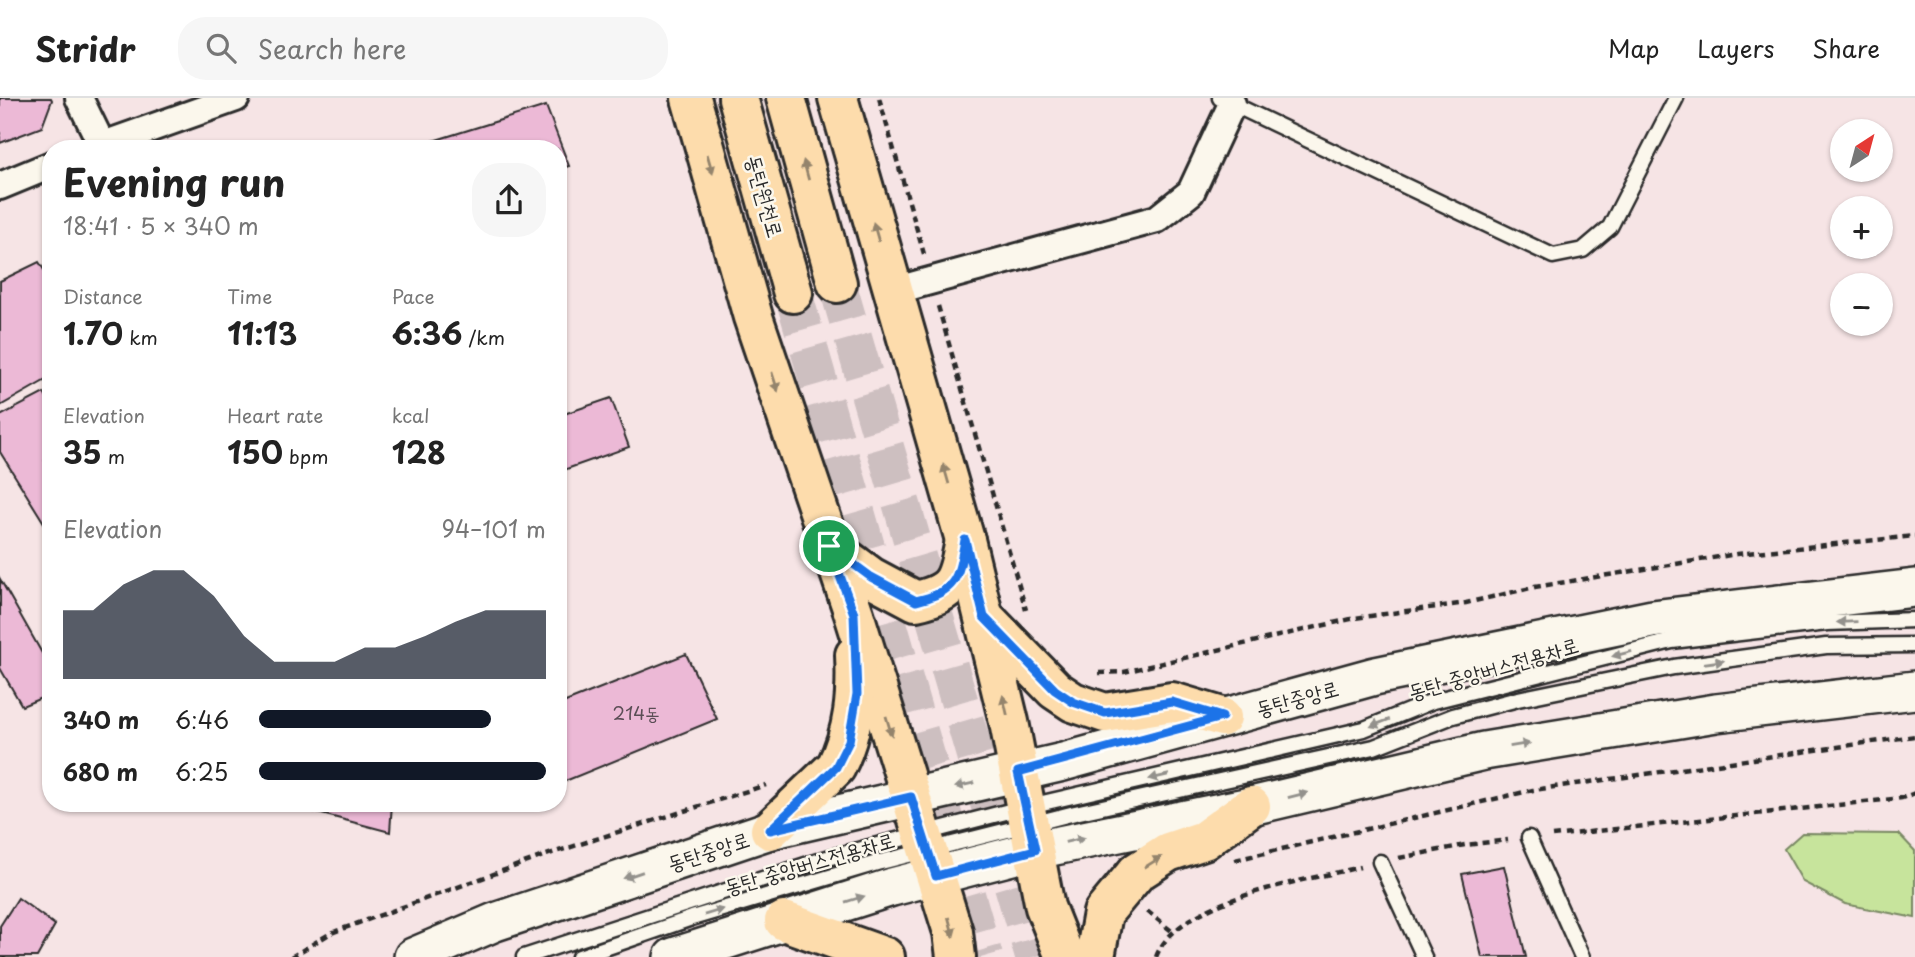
<!DOCTYPE html>
<meta charset="utf-8">
<style>
body{margin:0;font-family:"Playpen Sans","Poor Story",sans-serif;background:#f6f6f6;color:#222;height:100vh;display:flex;flex-direction:column;font-size:26px;white-space:nowrap}
*{box-sizing:border-box;margin:0}
p{font-size:23px;color:#767676}
.icon{flex:none;width:38px;height:38px;fill:none;stroke:currentColor;stroke-width:2;stroke-linecap:round;stroke-linejoin:round}
.map{position:relative;flex:1;overflow:hidden}
.drawer{position:absolute;left:42px;top:42px;width:525px;height:672px;display:flex;flex-direction:column;background:#fff;border-radius:28px;box-shadow:0 2px 5px #0004}
.drawer>*{flex:none}
.needle{width:46px;rotate:36deg}
.tools{position:absolute;left:1830px;top:21px;display:grid;gap:14px}
.tools a{display:grid;place-items:center;width:63px;height:63px;border-radius:50%;background:#fff;box-shadow:0 2px 5px #0004;font-size:35px}
.pin{position:absolute;display:grid;place-items:center;width:60px;height:60px;color:#fff;margin:-30px;border:4px solid #fff;border-radius:50%;box-shadow:0 2px 7px #0007}
.round{display:grid;place-items:center;flex:none;width:74px;height:74px;border-radius:28px;background:#f6f6f6}
.overview{display:flex;align-items:center;justify-content:space-between;height:119px;padding:0 21px}
h1{font-size:38px;font-weight:700;line-height:52px}
.figures{display:grid;grid-template-columns:repeat(3,1fr);gap:10px;height:119px;padding:7px 21px}
.figures div{display:grid;align-content:center}
.figures b{font-size:30px;font-weight:700}
.figures small{font-size:19px;font-weight:400}
.figures p{font-size:19px}
.chart{height:196px;padding:14px 21px}
.chart p{display:flex;justify-content:space-between}
.chart svg{width:100%;height:126px;margin-top:7px;fill:#111827;opacity:.7}
ul{padding:0 21px;list-style:none;font-size:23px}
li{display:grid;grid-template-columns:112px 84px 1fr;align-items:center;height:52px}
li i{height:18px;border-radius:9px;background:#111827}
header{display:flex;align-items:center;gap:42px;box-sizing:border-box;height:98px;padding:0 35px;background:#fff;border-bottom:2px solid #e0e0e0}
header strong{font-size:33px}
nav{display:flex;gap:38px;margin-inline-start:auto;font-size:24px}
.search{width:490px;height:63px;background:#f6f6f6;display:flex;align-items:center;gap:18px;box-sizing:border-box;padding:0 24px;border-radius:28px;color:#767676;font-size:26px}
.map>svg:first-child{display:block}
.green{fill:#c7e49c;stroke:#798864;stroke-width:2}
.building{fill:#ecb9d6;stroke:#2b2b2b;stroke-width:2}
.lines{fill:none;stroke-linecap:round;stroke-linejoin:round}
.primary-tunnel{stroke:#cdbfc0;stroke-width:38;stroke-dasharray:38 19;stroke-linecap:butt}
.lane-casing{stroke:#2b2b2b;stroke-width:19}
.street-casing{stroke:#2b2b2b;stroke-width:32}
.secondary-casing{stroke:#2b2b2b;stroke-width:42}
.primary-casing{stroke:#2b2b2b;stroke-width:44}
.path{stroke:#2b2b2b;stroke-width:4.5;stroke-dasharray:7 5;stroke-linecap:butt}
.lane{stroke:#fbf7ec;stroke-width:14}
.street{stroke:#fbf7ec;stroke-width:26}
.secondary{stroke:#fbf7ec;stroke-width:37}
.primary{stroke:#fddcac;stroke-width:38}
.oneway{fill:#94846c}
.oneway2{fill:#93918c}
.route-casing{stroke:#fff;stroke-width:14}
.route{stroke:#1a73e8;stroke-width:9}
.labels{text-anchor:middle;dominant-baseline:central;stroke-width:5;stroke-linejoin:round;paint-order:stroke}
.number-label{font-size:18px;fill:#5b4e56}
.street-label{font-size:21px;fill:#2b2b2b;stroke:#fbf7ec}
</style>
<header>
<strong>Stridr</strong>
<div class="search"><svg class="icon" aria-label="search" viewBox="0 0 24 24"><circle cx="10" cy="10" r="6"/><path d="M15 15l6 6"/></svg>Search here</div>
<nav><a>Map</a><a>Layers</a><a>Share</a></nav>
</header>
<div class="map">
<svg width="1915" height="859" viewBox="0 0 1915 859">
<rect width="100%" height="100%" fill="#f6e4e5"/>
<filter id="ink" filterUnits="userSpaceOnUse"><feTurbulence type="fractalNoise" baseFrequency=".0143" numOctaves="2"/><feDisplacementMap in="SourceGraphic" scale="14" xChannelSelector="R" yChannelSelector="G"/><feConvolveMatrix kernelMatrix="1 2 1 2 8 2 1 2 1" color-interpolation-filters="sRGB"/></filter>
<g filter="url(#ink)">
<path class="green" d="M1802 735 1899 736 1915 753V820L1845 806 1803 784 1784 751Z"/>
<g class="building">
<path d="M0 0H51L52 2 42 29 0 45Z"/>
<path d="M546 8 569 68 558 71V51H407Z"/>
<path d="M39 164 51 183V279L0 308V183Z"/>
<path d="M44 295 51 308V361L45 363 51 372V436L0 354V318Z"/>
<path d="M611 300 629 349 558 374V318Z"/>
<path d="M0 481 51 571V596L22 608 0 570Z"/>
<path d="M686 556 717 621 558 686V607Z"/>
<path d="M280 705H392L390 734Z"/>
<path d="M1504 768 1526 859H1482L1462 776Z"/>
<path d="M18 800 55 827 37 859H0V828Z"/>
</g>
<g class="lines">
<g class="primary-tunnel">
<path d="M837 185 1034 859"/>
<path d="M793 195 984 859"/>
</g>
<defs>
<g id="lane">
<path d="M1220 0 1553 158 1583 152 1610 129 1676 0"/>
<path d="M1529 740 1582 859"/>
<path d="M1380 764 1424 859"/>
<path d="M524 859 827 760 1025 709 1364 631 1433 603 1672 543 1827 525 1915 522"/>
<path d="M579 859 692 820 877 765 1075 715 1374 649 1453 618 1518 601 1674 569 1826 548 1915 547"/>
</g>
<g id="street">
<path d="M79 0 102 47"/>
<path d="M92 51 236 0"/>
<path d="M0 88 51 67"/>
<path d="M893 193 1157 121 1191 94 1232 6"/>
</g>
<g id="secondary">
<path d="M413 859 495 824 770 732 1063 664 1375 578 1652 521 1915 490"/>
<path d="M673 859 892 789 1035 752 1251 708 1484 653 1716 615 1915 592"/>
</g>
<g id="primary">
<path d="M691 0 753 219 854 516 953 834 956 859"/>
<path d="M738 0 793 195"/>
<path d="M786 0 837 185"/>
<path d="M838 0 965 442 1009 624 1045 809 1065 859"/>
<path d="M829 448 871 479 916 503C957 494 958 480 965 442"/>
<path d="M986 521 1055 592 1073 604 1105 615 1172 604 1222 619"/>
<path d="M770 732 836 669C854 633 857 597 855 557"/>
<path d="M784 823 885 859"/>
<path d="M1095 859 1103 815 1137 774 1168 754 1204 742 1251 708"/>
</g>
</defs>
<use href="#lane" class="lane-casing"/>
<use href="#street" class="street-casing"/>
<use href="#secondary" class="secondary-casing"/>
<use href="#primary" class="primary-casing"/>
<g class="path">
<path d="M879 0 924 156"/>
<path d="M938 208 1026 512"/>
<path d="M1099 575 1124 574 1355 520 1466 505 1535 489 1737 456 1915 438"/>
<path d="M1552 738 1902 700 1915 695"/>
<path d="M1399 760 1465 747 1508 742"/>
<path d="M1235 762 1533 692 1915 638"/>
<path d="M1147 813 1174 835"/>
<path d="M291 859 331 835 546 757 766 687"/>
<path d="M1156 859C1178 800 1306 783 1360 769"/>
</g>
<use href="#lane" class="lane"/>
<use href="#street" class="street"/>
<use href="#secondary" class="secondary"/>
<use href="#primary" class="primary"/>
</g>
<defs><path id="oneway-solid" d="M-6-.8H1V-3.2L6.5 0L1 3.2V.8H-6Z" transform="scale(1.75)"/></defs>
<g class="oneway">
<use href="#oneway-solid" transform="translate(710 66) rotate(74)"/>
<use href="#oneway-solid" transform="translate(806 72) rotate(-105)"/>
<use href="#oneway-solid" transform="translate(876 134) rotate(-106)"/>
<use href="#oneway-solid" transform="translate(775 284) rotate(72)"/>
<use href="#oneway-solid" transform="translate(946 376) rotate(-106)"/>
<use href="#oneway-solid" transform="translate(1005 607) rotate(-103)"/>
<use href="#oneway-solid" transform="translate(889 628) rotate(73)"/>
<use href="#oneway-solid" transform="translate(1153 764) rotate(-32)"/>
<use href="#oneway-solid" transform="translate(951 829) rotate(75)"/>
</g>
<g class="oneway2">
<use href="#oneway-solid" transform="translate(1847 524) rotate(178)"/>
<use href="#oneway-solid" transform="translate(1622 556) rotate(166)"/>
<use href="#oneway-solid" transform="translate(1714 564) rotate(-8)"/>
<use href="#oneway-solid" transform="translate(1380 625) rotate(159)"/>
<use href="#oneway-solid" transform="translate(1520 647) rotate(-9)"/>
<use href="#oneway-solid" transform="translate(1159 679) rotate(167)"/>
<use href="#oneway-solid" transform="translate(965 687) rotate(167)"/>
<use href="#oneway-solid" transform="translate(1298 697) rotate(-14)"/>
<use href="#oneway-solid" transform="translate(1075 742) rotate(-13)"/>
<use href="#oneway-solid" transform="translate(633 777) rotate(161)"/>
<use href="#oneway-solid" transform="translate(855 801) rotate(-17)"/>
<use href="#oneway-solid" transform="translate(714 814) rotate(-17)"/>
</g>
</g>
<g class="lines" filter="url(#ink)">
<defs>
<path id="route" d="M965 442 984 519 1055 592 1073 604 1105 615 1172 604 1222 619 1018 674 1035 752 936 778 911 699 770 732 836 669 849 643 857 596 854 516 829 448 871 479 916 503C957 494 958 480 965 442Z"/>
</defs>
<use href="#route" class="route-casing"/>
<use href="#route" class="route"/>
</g>
<g class="labels">
<g class="number-label">
<text x="636" y="614">214동</text>
</g>
<g class="street-label">
<text transform="translate(766 98) rotate(74)">동탄원천로</text>
<text transform="translate(1493 569) rotate(-16)">동탄 중앙버스전용차로</text>
<text transform="translate(1297 599) rotate(-15)">동탄중앙로</text>
<text transform="translate(708 752) rotate(-18)">동탄중앙로</text>
<text transform="translate(809 764) rotate(-16)">동탄 중앙버스전용차로</text>
</g>
</g>
</svg>
<div class="tools">
<a><svg class="needle" viewBox="-14 -14 28 28"><path d="M0-13l5 13h-10z" fill="#e53935"/><path d="M0 13l5-13h-10z" fill="#767676"/></svg></a>
<a>+</a>
<a>−</a>
</div>
<div class="pin" style="left:829px;top:448px;background:#1e9e55"><svg class="icon" aria-label="arrive" viewBox="0 0 24 24"><path d="M6 21V4h12l-3 4 3 4H6"/></svg></div>
<section class="drawer">
<div class="overview"><div><h1>Evening run</h1><p>18:41 · 5 × 340 m</p></div><a class="round"><svg class="icon" aria-label="share" viewBox="0 0 24 24"><path d="M12 15V3M7 8l5-5 5 5M5 13v7h14v-7"/></svg></a></div>
<div class="figures">
<div><p>Distance</p><b>1.70<small> km</small></b></div>
<div><p>Time</p><b>11:13</b></div>
<div><p>Pace</p><b>6:36<small> /km</small></b></div>
</div>
<div class="figures">
<div><p>Elevation</p><b>35<small> m</small></b></div>
<div><p>Heart rate</p><b>150<small> bpm</small></b></div>
<div><p>kcal</p><b>128</b></div>
</div>
<div class="chart"><p><span>Elevation</span>94–101 m</p>
<svg viewBox="0 0 160 44" preserveAspectRatio="none"><path d="M0 44V20L10 20L20 11L30 6L40 6L50 15L60 29L70 38L80 38L90 38L100 33L110 33L120 29L130 24L140 20L150 20L160 20V44z"/></svg>
</div>
<ul>
<li><b>340 m</b>6:46<i style="width:81%"></i></li>
<li><b>680 m</b>6:25<i style="width:100%"></i></li>
</ul>
</section>
</div>
